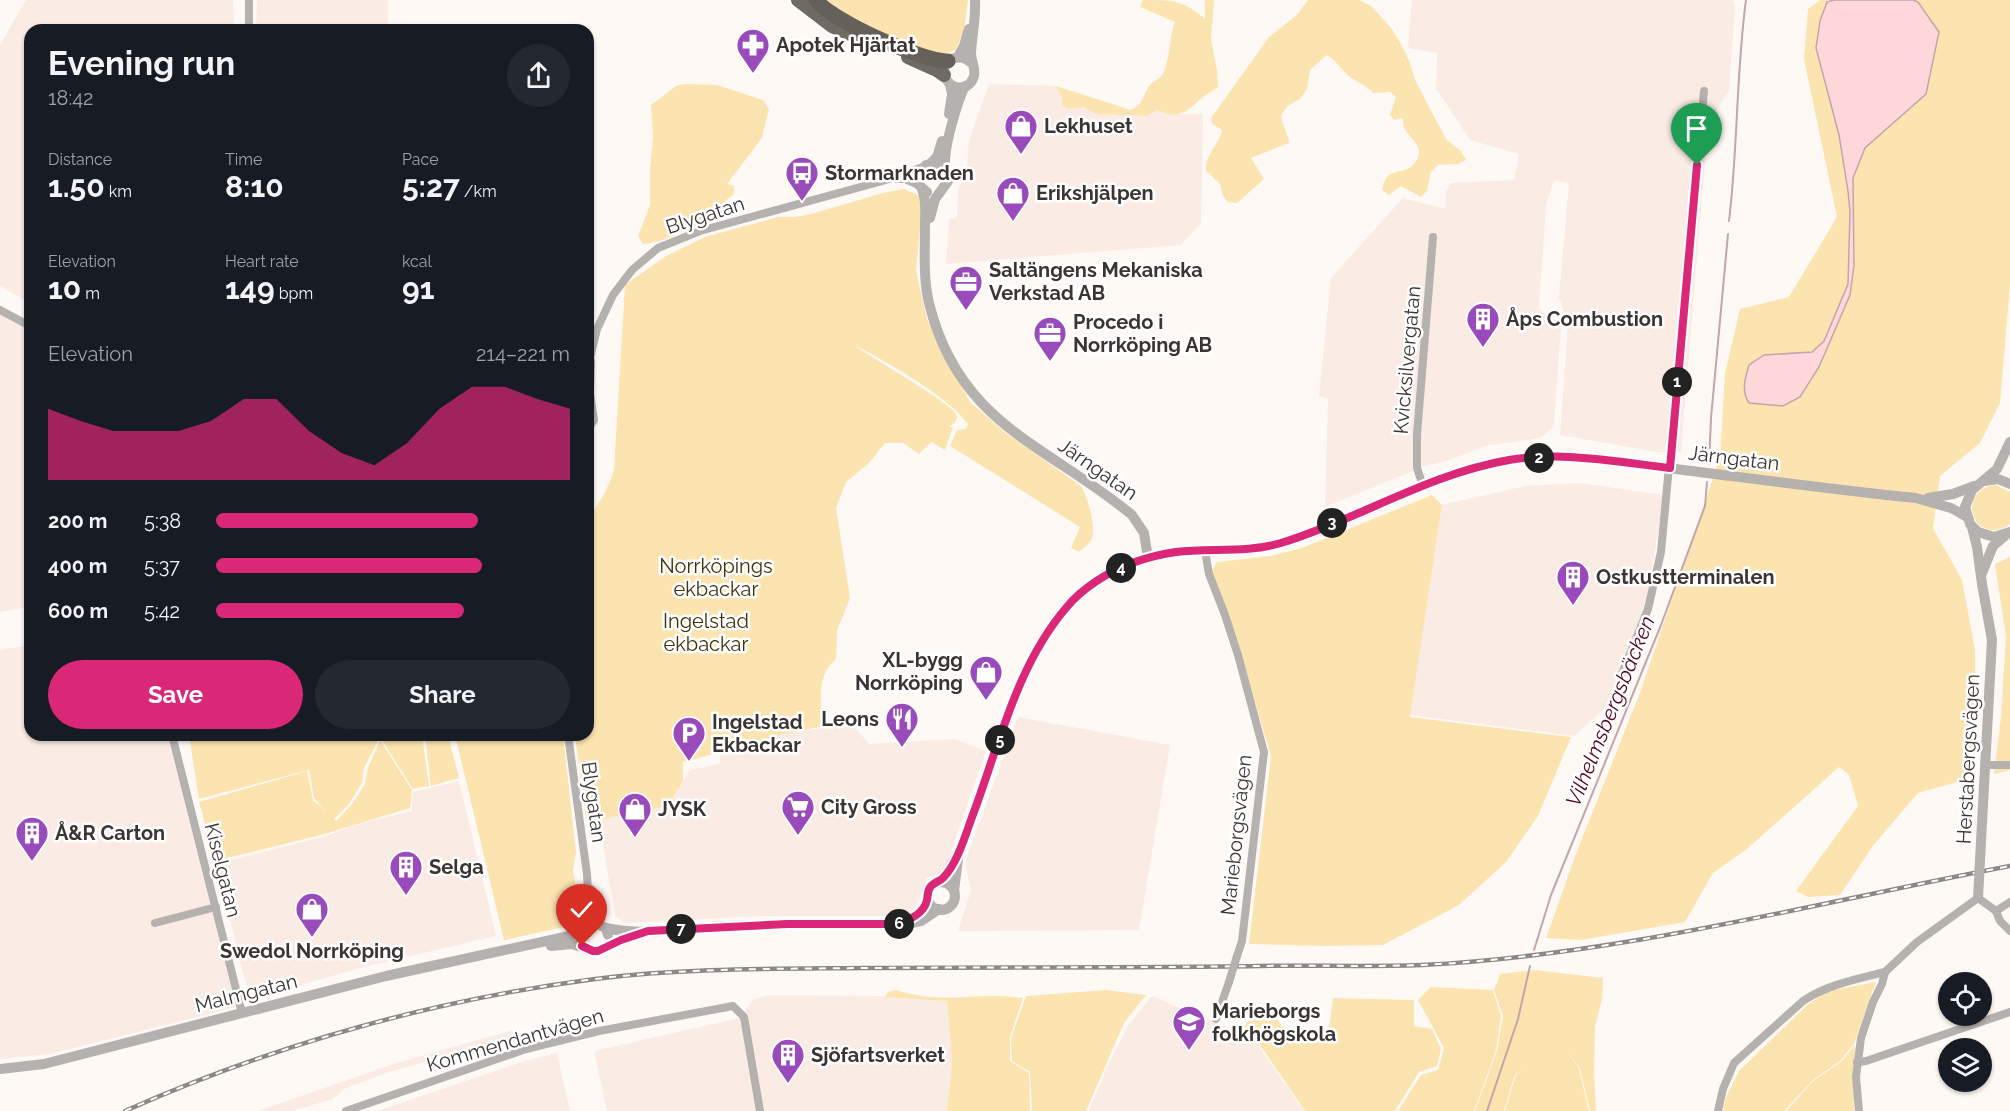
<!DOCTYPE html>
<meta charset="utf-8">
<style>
body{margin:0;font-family:Raleway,sans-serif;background:#242831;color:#f1f3f6;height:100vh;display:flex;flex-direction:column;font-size:22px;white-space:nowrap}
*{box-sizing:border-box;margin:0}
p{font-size:20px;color:#9ea1a6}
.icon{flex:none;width:33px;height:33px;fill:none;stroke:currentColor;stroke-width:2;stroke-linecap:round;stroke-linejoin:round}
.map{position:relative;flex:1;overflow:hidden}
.side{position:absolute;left:24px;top:24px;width:570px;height:717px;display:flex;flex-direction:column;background:#171b24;border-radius:18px;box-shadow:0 2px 4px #0004}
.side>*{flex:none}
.buttons{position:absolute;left:1938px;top:972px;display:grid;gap:12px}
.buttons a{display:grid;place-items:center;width:54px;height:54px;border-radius:50%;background:#171b24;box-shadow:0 2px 4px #0004;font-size:30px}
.pin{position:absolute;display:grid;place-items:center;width:51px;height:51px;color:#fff;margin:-62px -26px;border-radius:50% 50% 50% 0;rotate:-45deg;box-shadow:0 0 6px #0007}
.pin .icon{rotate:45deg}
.km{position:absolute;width:30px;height:30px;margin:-15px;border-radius:50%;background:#222;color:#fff;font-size:16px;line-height:30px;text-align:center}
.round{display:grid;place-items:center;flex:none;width:63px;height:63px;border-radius:32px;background:#242831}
.head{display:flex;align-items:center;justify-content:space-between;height:102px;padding:0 24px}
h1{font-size:33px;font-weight:700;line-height:45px}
.figures{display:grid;grid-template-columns:repeat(3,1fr);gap:9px;height:102px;padding:6px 24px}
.figures div{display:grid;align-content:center}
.figures b{font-size:30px;font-weight:700}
.figures small{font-size:16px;font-weight:400}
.figures p{font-size:16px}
.chart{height:168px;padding:12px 24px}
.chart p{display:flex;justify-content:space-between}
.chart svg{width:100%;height:108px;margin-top:6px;fill:#db2777;opacity:.7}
.action{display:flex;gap:12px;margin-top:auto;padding:12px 24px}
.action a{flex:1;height:69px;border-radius:36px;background:#db2777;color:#fff;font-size:24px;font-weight:700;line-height:69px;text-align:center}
.action a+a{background:#242831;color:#f1f3f6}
ul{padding:0 24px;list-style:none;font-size:20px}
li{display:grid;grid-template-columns:96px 72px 1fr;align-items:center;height:45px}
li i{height:15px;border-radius:8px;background:#db2777}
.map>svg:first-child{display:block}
.built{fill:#faebe4}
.green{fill:#fce4b1}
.water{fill:#fed7db;stroke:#c3a6a9;stroke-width:1.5}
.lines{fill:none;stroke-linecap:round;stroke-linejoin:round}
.stream{stroke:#c3a6a9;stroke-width:2}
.minor{stroke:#b5b1ae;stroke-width:8}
.tertiary{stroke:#b5b1ae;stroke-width:10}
.trunk{stroke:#706a65;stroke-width:14}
.motorway{stroke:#66605a;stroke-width:15}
.rail-casing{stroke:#8c8885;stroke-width:4.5}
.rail{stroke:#fff;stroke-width:2;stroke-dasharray:7;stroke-linecap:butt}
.minor-bridge{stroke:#b5b1ae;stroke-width:8}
.tertiary-bridge{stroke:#b5b1ae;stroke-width:10}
.route-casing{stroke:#fff;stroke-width:12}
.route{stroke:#db2777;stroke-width:8}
.labels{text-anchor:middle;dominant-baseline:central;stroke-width:5;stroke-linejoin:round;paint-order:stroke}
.poi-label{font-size:20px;font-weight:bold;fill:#393533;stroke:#fff;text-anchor:start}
.street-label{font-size:20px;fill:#393533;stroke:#fff}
.park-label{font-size:20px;fill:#3f300b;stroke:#fff}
.water-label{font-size:21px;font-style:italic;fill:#53001c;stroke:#fff}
</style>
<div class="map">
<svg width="2010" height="1111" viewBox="0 0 2010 1111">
<rect width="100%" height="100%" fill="#fff9f6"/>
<g class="built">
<path d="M26 0H233L234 30H30V303L0 286V45Z"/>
<path d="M257 0H388V30H256Z"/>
<path d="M1412 0H1733L1735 8 1729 91 1708 124 1681 452H1657L1560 435 1568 324 1559 297 1569 183 1554 181 1546 204 1539 308 1561 328 1554 426 1541 438 1485 446 1447 461 1428 465 1325 507 1328 399 1319 396 1331 278 1403 198 1445 209 1446 192 1451 183 1514 180 1519 154 1470 140 1436 88 1437 53 1408 48Z"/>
<path d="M989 84 1055 86 1062 98 1097 114 1148 116 1157 110 1166 114H1203L1201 223 1181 245 946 264 949 219 957 218 958 189 966 177 969 141Z"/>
<path d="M0 314 30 330V607L0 612Z"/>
<path d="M1579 483 1664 495 1646 606 1619 696 1574 736 1410 715 1442 505 1525 486Z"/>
<path d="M30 645V735H168L236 1007 50 1054 0 1059V650Z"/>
<path d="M1018 717 1170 745 1139 930 958 931 971 890 965 862Z"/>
<path d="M852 724 869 744 955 739 986 751 947 863 939 873 927 878 919 901 913 910 897 916H761L625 923 615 916 599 820 668 806 690 770 720 764V755L785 733Z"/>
<path d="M459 781 496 936 360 968 250 1000 216 864 325 836 362 823 412 811 413 792Z"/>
<path d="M772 995 881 996 947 1001 952 1061 947 1111H607L594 1051 739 1018 754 999Z"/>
<path d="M1152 996 1210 1021 1251 1035 1304 1111H1089L1107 1067 1129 1024Z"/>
<path d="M514 1030 516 1036 389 1072 344 1089 333 1099 291 1111H258L393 1064Z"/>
<path d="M557 1053 570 1111H377L528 1060Z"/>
</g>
<g class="green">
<path d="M826 0H968L964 32 955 51 933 55 853 19Z"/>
<path d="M1143 0C1173 0 1183 0 1205 19V0H1214L1211 39 1217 70 1218 88C1193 98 1188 125 1157 110L1148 116 1096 114 1083 107 1068 109 1062 105V98L1055 86C1080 93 1105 102 1131 110 1145 103 1141 97 1150 85 1153 81 1158 80 1161 76 1170 66 1169 36 1175 22L1140 7Z"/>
<path d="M1308 0H1359L1371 6 1392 29 1402 46 1410 63 1415 80 1438 124 1447 140 1461 151 1466 160 1458 164 1438 165 1431 172 1427 191 1421 197 1401 186 1389 195 1382 190C1386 165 1401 177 1413 165 1429 148 1408 138 1404 127 1403 124 1403 121 1403 118L1394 120 1390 115 1396 97 1390 92 1373 93C1366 85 1361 84 1353 79 1343 73 1338 62 1327 55L1310 70 1307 89 1300 99 1289 105 1281 115C1282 126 1289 135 1289 143L1251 158 1264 179 1237 203 1228 202 1223 196 1220 184 1206 171C1205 154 1219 145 1222 130L1212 124 1211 118 1269 37 1297 15Z"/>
<path d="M1820 0H2010V285L2000 403 1980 443 1940 476 1933 528 1962 580 1975 650V738L1968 779 1918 793 1872 847 1840 895 1808 897 1796 891 1858 806 1849 775 1839 767 1747 849 1713 873 1685 922 1581 940 1546 938 1577 851 1641 690 1720 458 1725 373 1740 309 1789 297 1837 217 1804 59 1808 9Z"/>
<path d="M685 84 717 85 730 89 763 100 769 109 762 138 727 184 734 186V194L725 201V214C717 221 708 221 698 225 680 232 663 243 643 244L638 236 650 205V169L653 137 651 105 676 86Z"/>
<path d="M904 189 923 197 916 271 927 319 970 402 1006 433 1081 486C1088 498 1098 530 1090 542 1087 545 1082 549 1079 552L1071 548 1080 527 950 446 957 430 966 429 968 424C947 396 889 363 856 346 869 357 956 405 957 416 958 421 953 424 949 427H953L945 450 931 442 919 454 903 443H885L870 462 846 482 836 508 850 598 837 631 836 659C816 675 820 703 824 726L783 734 755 743 683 762V781L668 806 599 820 598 816 586 818 575 735H588V518C600 502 609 488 614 469L625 285 666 256 705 237 778 217H795L811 214 883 193Z"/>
<path d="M1996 485 2010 492V524C1999 532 1988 532 1978 524 1965 507 1975 486 1996 485Z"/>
<path d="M1432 495 1442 505 1410 717 1571 737 1538 816 1506 862 1459 905 1383 945 1325 946 1249 944 1271 756 1229 615 1211 572 1217 562 1271 556 1302 548Z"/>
<path d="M2010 557V770L1994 774 2001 717 2006 637 1995 564Z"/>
<path d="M189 735H422L429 786 413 789 380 737 364 768 362 783 349 804 334 819 336 821 352 804 365 784 368 768 380 740 412 790 410 808 325 834 215 861 199 802 307 771 313 800 326 811 314 798 309 770 199 799Z"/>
<path d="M425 735H448L459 778 431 786Z"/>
<path d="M455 735H563L576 852 573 870 580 907 578 924 504 940Z"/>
<path d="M1535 970 1603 978 1602 1000 1595 1026 1594 1073 1596 1111H1590L1580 1069 1567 1050 1579 1069 1589 1111H1505L1516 1074 1526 1069 1515 1074 1504 1111H1475L1497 1051 1503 1016 1494 990 1500 974Z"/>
<path d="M1876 982 1854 1044 1840 1061 1813 1080 1784 1111H1723L1726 1097 1739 1071 1807 1005 1828 991Z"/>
<path d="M1431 987 1493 990 1501 1016 1496 1051 1474 1111H1398L1421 1075 1438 1070 1444 1048 1418 1000Z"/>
<path d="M896 990C925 1000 956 998 985 996 997 995 1011 997 1023 998L1010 1037V1061L1029 1073 1030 1111H947L952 1061 947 1001 885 997 888 992Z"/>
<path d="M1106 990 1146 995 1124 1023 1086 1111H1032L1030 1072 1012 1061 1011 1038 1026 996Z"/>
<path d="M1333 998 1414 1000V1026L1432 1029 1441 1049 1437 1066 1419 1072 1395 1111H1305L1251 1032 1245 1026 1254 1011 1267 1003 1287 1034 1329 1030Z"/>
<path d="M1855 1045 1854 1111H1786L1813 1081 1842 1061Z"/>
</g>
<path class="water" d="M1834 0H1913L1918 2 1939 32 1926 94 1865 148 1853 178 1854 266 1850 295 1819 367 1800 397 1783 406 1749 403C1741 391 1745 378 1749 365L1764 355 1812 352 1824 341 1848 284 1850 211 1848 191 1839 135 1816 48 1820 21 1827 2Z"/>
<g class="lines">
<g class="stream">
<path d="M1729 221C1738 148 1736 73 1746 0"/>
<path d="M1709 464 1711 418 1728 234"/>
<path d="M1534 950 1551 895 1661 625 1705 506 1707 482"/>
<path d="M1487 1111 1518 1019 1530 966"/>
</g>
<g class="minor">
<path d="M249 0V30"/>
<path d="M896 179H905L919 185"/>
<path d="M0 310 30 326"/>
<path d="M588 366 597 329 613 295 632 270 658 248 700 231 886 180 923 167"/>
<path d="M588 429 594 420 590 393 591 361"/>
<path d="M1423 486 1417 468V435L1433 237"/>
<path d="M1205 551 1209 574 1225 615 1238 655 1264 752 1242 941 1237 956"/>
<path d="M1622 674 1648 609 1661 552 1704 91"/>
<path d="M172 735 242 1013"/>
<path d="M568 735 587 874 589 908 585 927"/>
<path d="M1986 765H2010"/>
<path d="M591 889 601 925"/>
<path d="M1996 911 2010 902"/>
<path d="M155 923 216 907"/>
<path d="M1216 1019 1229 982"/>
<path d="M1857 1062 1866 1061 2010 1012"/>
<path d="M346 1111 526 1049 599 1031 733 1006 744 1017 760 1111"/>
<path d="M1718 1111 1723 1089 1734 1063 1803 1001C1826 985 1857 979 1885 972"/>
<path d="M1859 1111 1856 1077 1861 1038 1873 1002 1882 984 1885 972 1917 942 1978 898 1996 911 2000 921 2010 931"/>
</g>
<g class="tertiary">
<path d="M958 57 964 46 969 29"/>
<path d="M972 63 962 57 950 59 944 68C942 88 968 96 974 76 976 69 971 61 971 53 972 35 976 18 975 0"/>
<path d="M949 114 952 94 950 85"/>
<path d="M930 164 937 157 942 141"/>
<path d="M922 189C927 201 925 213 925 225 925 251 923 278 929 303 959 425 1046 444 1132 515L1144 533 1148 558"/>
<path d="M927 192 919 185V173L926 165 936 164"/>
<path d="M930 218 935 199 948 181C948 175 945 169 945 162 945 144 957 102 965 86"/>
<path d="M2010 442 1997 469 1972 490 1965 507 1970 524 1978 532 1994 537 2010 532"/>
<path d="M1984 481 1998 479 2010 484"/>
<path d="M1928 498 1953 494 1974 486"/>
<path d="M1972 527 1977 547 1982 584 1992 640 1980 860"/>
<path d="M1982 573 1993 546 2005 536"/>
<path d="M937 882 948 871 961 847C973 813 986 778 998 744 1016 696 1032 644 1067 606 1096 574 1143 553 1185 551 1213 550 1243 552 1271 545 1353 526 1425 474 1509 460 1564 451 1621 462 1676 469 1756 479 1836 490 1916 498L1951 508 1967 517"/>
<circle cx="941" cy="896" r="14"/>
<path d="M954 891 958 859"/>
<path d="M906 921 920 912 928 899"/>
<path d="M606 928C646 937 690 927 731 926 791 923 851 927 911 923L921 921 939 909"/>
<path d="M581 937 585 927 595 923 606 928 608 935"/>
<path d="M551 946 572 944 593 951H598L639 934"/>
<path d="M0 1069 44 1064 386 976 565 937 582 931"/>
</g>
<g class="trunk">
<path d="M798 0 832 26 874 44"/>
<path d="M908 57 937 70 944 75"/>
</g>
<path class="motorway" d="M816 0C831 20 923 62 948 61"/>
<defs>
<path id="rail" d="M125 1111C274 1045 433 1000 595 979 684 968 775 969 864 968 996 967 1127 968 1259 966 1313 965 1368 967 1422 965 1621 955 1815 903 2010 866"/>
</defs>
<use href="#rail" class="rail-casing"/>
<use href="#rail" class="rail"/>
<path class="minor-bridge" d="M1229 982 1237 956"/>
<path class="tertiary-bridge" d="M1978 898 1980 860"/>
</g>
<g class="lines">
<defs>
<path id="route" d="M582 946 593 951H598L621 940 648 931 787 924H897C909 920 924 914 927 900 928 895 927 891 931 886 935 882 940 881 943 878 959 862 967 829 975 809 1000 741 1018 664 1066 608 1082 588 1108 572 1132 563 1146 558 1161 554 1176 552 1211 548 1247 553 1281 543 1359 519 1428 474 1509 460 1562 451 1617 462 1670 468L1697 165"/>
</defs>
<use href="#route" class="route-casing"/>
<use href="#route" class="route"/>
</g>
<defs>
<symbol id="pharmacy-pin" viewBox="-11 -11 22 30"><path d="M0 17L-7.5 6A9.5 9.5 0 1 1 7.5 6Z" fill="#994abb" stroke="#fff"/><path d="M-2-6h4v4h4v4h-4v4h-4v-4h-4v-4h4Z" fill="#fff"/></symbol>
<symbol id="shop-pin" viewBox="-11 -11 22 30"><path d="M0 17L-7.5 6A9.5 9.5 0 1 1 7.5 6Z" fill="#994abb" stroke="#fff"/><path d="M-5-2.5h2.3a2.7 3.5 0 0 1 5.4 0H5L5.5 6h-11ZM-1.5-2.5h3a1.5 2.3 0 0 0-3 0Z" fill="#fff"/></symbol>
<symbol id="bus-pin" viewBox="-11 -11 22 30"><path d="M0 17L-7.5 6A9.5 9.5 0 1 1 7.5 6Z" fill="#994abb" stroke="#fff"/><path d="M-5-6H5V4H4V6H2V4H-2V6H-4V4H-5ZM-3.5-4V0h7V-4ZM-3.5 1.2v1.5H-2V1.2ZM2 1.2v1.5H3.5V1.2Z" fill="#fff"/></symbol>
<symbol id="office-pin" viewBox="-11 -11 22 30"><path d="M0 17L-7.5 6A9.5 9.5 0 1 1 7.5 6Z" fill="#994abb" stroke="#fff"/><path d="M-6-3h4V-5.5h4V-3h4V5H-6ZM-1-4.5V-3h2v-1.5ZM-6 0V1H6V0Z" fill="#fff"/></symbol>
<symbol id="building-pin" viewBox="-11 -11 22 30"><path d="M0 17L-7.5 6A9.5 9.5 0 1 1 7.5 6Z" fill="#994abb" stroke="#fff"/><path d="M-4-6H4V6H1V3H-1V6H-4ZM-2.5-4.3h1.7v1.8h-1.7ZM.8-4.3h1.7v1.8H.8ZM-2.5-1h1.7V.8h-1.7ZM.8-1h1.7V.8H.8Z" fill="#fff"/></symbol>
<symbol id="restaurant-pin" viewBox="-11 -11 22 30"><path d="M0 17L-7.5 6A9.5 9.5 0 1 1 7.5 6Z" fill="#994abb" stroke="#fff"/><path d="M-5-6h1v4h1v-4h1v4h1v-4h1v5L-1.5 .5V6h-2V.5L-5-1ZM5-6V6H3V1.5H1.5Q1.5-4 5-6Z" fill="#fff"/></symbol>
<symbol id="parking-pin" viewBox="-11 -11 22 30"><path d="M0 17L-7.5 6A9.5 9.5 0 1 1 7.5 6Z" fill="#994abb" stroke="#fff"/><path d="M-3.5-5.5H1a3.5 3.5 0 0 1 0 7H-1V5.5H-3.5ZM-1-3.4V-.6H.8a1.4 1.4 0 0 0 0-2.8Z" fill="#fff"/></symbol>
<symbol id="supermarket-pin" viewBox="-11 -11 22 30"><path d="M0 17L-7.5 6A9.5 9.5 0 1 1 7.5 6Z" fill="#994abb" stroke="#fff"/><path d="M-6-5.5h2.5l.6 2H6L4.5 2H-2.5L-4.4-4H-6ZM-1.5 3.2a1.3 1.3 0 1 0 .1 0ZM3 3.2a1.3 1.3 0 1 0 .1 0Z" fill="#fff"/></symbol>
<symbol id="school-pin" viewBox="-11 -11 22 30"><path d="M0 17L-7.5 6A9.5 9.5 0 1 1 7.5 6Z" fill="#994abb" stroke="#fff"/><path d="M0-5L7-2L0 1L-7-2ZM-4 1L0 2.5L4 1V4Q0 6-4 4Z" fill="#fff"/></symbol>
</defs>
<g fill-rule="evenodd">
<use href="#pharmacy-pin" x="734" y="26" width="38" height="52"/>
<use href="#shop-pin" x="1002" y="107" width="38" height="52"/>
<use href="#bus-pin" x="783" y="154" width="38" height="52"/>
<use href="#shop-pin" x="994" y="174" width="38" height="52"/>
<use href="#office-pin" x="947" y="263" width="38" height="52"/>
<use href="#building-pin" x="1464" y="300" width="38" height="52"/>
<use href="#office-pin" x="1031" y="314" width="38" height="52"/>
<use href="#building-pin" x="1554" y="558" width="38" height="52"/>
<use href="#shop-pin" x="967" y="653" width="38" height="52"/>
<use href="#restaurant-pin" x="883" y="700" width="38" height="52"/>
<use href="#parking-pin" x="670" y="714" width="38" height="52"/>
<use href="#supermarket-pin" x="779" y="788" width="38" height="52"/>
<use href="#shop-pin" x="616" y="790" width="38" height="52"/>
<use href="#building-pin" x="13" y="814" width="38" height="52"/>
<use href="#building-pin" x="387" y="848" width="38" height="52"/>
<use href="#shop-pin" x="293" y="890" width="38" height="52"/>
<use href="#school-pin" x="1170" y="1003" width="38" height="52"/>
<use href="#building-pin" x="769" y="1036" width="38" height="52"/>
</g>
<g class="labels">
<g class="poi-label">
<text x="776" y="45">Apotek Hjärtat</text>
<text x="1044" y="126">Lekhuset</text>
<text x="825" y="173">Stormarknaden</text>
<text x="1036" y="193">Erikshjälpen</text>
<text x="989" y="270">Saltängens Mekaniska<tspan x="989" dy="23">Verkstad AB</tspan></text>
<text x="1506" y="319">Åps Combustion</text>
<text x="1073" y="322">Procedo i<tspan x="1073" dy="23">Norrköping AB</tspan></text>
<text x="1596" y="577">Ostkustterminalen</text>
<text x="963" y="660" text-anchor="end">XL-bygg<tspan x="963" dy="23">Norrköping</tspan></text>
<text x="879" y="719" text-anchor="end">Leons</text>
<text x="712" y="722">Ingelstad<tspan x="712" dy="23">Ekbackar</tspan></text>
<text x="821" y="807">City Gross</text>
<text x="658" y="809">JYSK</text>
<text x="55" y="833">Å&amp;R Carton</text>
<text x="429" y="867">Selga</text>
<text x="312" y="951" text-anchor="middle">Swedol Norrköping</text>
<text x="1212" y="1011">Marieborgs<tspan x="1212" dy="23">folkhögskola</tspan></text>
<text x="811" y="1055">Sjöfartsverket</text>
</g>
<g class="street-label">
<text transform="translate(705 215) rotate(-18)">Blygatan</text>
<text transform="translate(1407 360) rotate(-85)">Kvicksilvergatan</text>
<text transform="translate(1734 458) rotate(7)">Järngatan</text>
<text transform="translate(1098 469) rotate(35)">Järngatan</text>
<text transform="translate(1968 759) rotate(-87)">Herstabergsvägen</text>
<text transform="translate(594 802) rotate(82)">Blygatan</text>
<text transform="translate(1236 835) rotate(-84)">Marieborgsvägen</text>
<text transform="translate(223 870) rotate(76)">Kiselgatan</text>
<text transform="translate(246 993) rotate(-14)">Malmgatan</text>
<text transform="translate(515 1040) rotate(-16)">Kommendantvägen</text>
</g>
<g class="park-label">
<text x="716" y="566">Norrköpings<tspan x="716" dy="23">ekbackar</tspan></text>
<text x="706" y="621">Ingelstad<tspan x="706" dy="23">ekbackar</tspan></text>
</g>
<g class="water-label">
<text transform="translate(1610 711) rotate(-68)">Vilhelmsbergsbäcken</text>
</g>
</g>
</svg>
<div class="buttons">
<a><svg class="icon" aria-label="locate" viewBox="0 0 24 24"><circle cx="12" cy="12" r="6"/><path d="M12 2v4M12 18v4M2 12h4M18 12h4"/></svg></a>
<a><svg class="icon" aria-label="layers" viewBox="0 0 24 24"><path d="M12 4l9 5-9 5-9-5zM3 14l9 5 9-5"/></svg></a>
</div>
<div class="pin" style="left:1697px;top:165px;background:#1e9e55"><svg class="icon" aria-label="arrive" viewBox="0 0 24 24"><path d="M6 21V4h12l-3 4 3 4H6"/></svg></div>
<div class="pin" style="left:582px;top:946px;background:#d93025"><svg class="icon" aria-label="check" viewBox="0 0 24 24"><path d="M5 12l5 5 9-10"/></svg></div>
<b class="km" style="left:1677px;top:382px">1</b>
<b class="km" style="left:1539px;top:458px">2</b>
<b class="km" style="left:1332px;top:523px">3</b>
<b class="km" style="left:1121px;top:568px">4</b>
<b class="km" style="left:1000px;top:740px">5</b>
<b class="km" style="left:899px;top:924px">6</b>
<b class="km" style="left:681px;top:929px">7</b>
<section class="side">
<div class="head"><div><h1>Evening run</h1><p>18:42</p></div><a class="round"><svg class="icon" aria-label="share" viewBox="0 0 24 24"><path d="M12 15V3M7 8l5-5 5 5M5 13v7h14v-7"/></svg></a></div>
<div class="figures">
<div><p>Distance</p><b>1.50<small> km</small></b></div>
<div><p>Time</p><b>8:10</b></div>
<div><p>Pace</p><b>5:27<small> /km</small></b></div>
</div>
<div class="figures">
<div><p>Elevation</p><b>10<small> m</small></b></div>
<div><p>Heart rate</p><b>149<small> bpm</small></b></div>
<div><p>kcal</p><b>91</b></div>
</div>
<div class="chart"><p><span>Elevation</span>214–221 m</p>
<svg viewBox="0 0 160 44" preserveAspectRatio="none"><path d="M0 44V15L10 20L20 24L30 24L40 24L50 20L60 11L70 11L80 24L90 33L100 38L110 29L120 15L130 6L140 6L150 11L160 15V44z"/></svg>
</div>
<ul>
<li><b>200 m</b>5:38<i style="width:74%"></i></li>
<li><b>400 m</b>5:37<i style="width:75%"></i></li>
<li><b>600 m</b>5:42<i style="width:70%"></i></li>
</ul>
<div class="action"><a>Save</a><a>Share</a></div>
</section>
</div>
